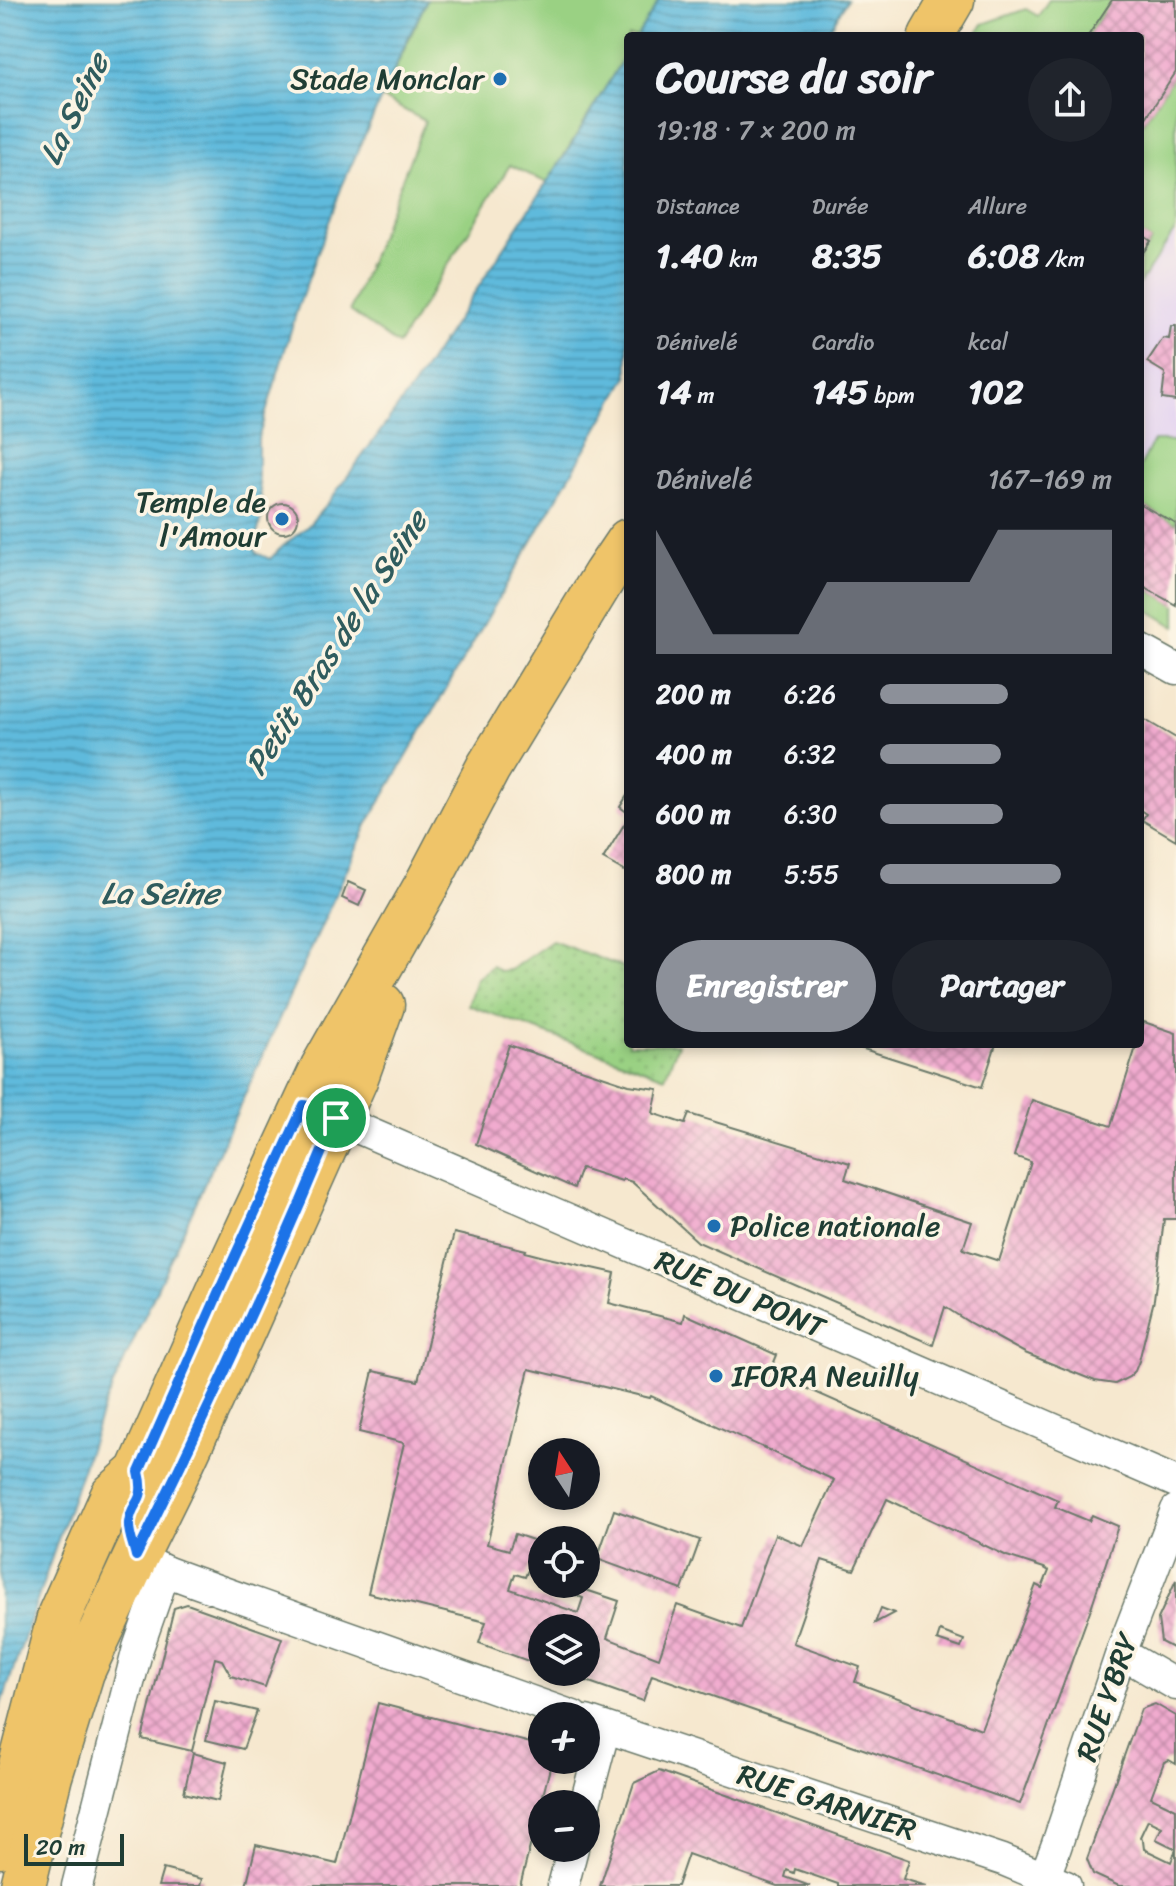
<!DOCTYPE html>
<html lang="fr">
<meta charset="utf-8">
<style>
body{margin:0;font-family:Sriracha,sans-serif;background:#20242c;color:#f1f3f6;height:100vh;display:flex;flex-direction:column;font-size:30px;white-space:nowrap}
*{box-sizing:border-box;margin:0}
p{font-size:26px;color:#9ea1a6}
.icon{flex:none;width:44px;height:44px;fill:none;stroke:currentColor;stroke-width:2;stroke-linecap:round;stroke-linejoin:round}
.map{position:relative;flex:1;overflow:hidden}
.drawer{position:absolute;left:624px;top:32px;width:520px;height:1016px;display:flex;flex-direction:column;background:#171b24;border-radius:8px;box-shadow:0 4px 12px #0003}
.drawer>*{flex:none}
.needle{width:52px;rotate:348deg}
.controls{position:absolute;left:528px;top:1438px;display:grid;gap:16px}
.controls a{display:grid;place-items:center;width:72px;height:72px;border-radius:50%;background:#171b24;box-shadow:0 4px 12px #0003;font-size:40px}
.scale{position:absolute;left:24px;bottom:20px;width:100px;box-sizing:border-box;padding-left:8px;border:4px solid #1f3d34;border-top:0;font-size:22px;line-height:28px;white-space:nowrap;color:#1f3d34;-webkit-text-stroke:6px #fcf5e5;paint-order:stroke}
.pin{position:absolute;display:grid;place-items:center;width:68px;height:68px;color:#fff;margin:-34px;border:4px solid #fff;border-radius:50%;box-shadow:0 2px 8px #0007}
.round{display:grid;place-items:center;flex:none;width:84px;height:84px;border-radius:42px;background:#20242c}
.summary{display:flex;align-items:center;justify-content:space-between;height:136px;padding:0 32px}
h1{font-size:44px;font-weight:700;line-height:60px}
.stats{display:grid;grid-template-columns:repeat(3,1fr);gap:12px;height:136px;padding:8px 32px}
.stats div{display:grid;align-content:center}
.stats b{font-size:34px;font-weight:700}
.stats small{font-size:22px;font-weight:400}
.stats p{font-size:22px}
.chart{height:224px;padding:16px 32px}
.chart p{display:flex;justify-content:space-between}
.chart svg{width:100%;height:144px;margin-top:8px;fill:#8c9099;opacity:.7}
.action{display:flex;gap:16px;margin-top:auto;padding:16px 32px}
.action a{flex:1;height:92px;border-radius:48px;background:#8c9099;color:#fff;font-size:32px;font-weight:700;line-height:92px;text-align:center}
.action a+a{background:#20242c;color:#f1f3f6}
ul{padding:0 32px;list-style:none;font-size:26px}
li{display:grid;grid-template-columns:128px 96px 1fr;align-items:center;height:60px}
li i{height:20px;border-radius:10px;background:#8c9099}
.map>svg:first-child{display:block}
.built{fill:#e3d3f2}
.green{fill:#9ad183;stroke:#5c875c;stroke-width:2}
.park{fill:url(#park-dots);stroke:#5c875c;stroke-width:2}
.water{fill:url(#water-rules);stroke:#3e7c88;stroke-width:2}
.building{fill:url(#building-cross-hatch);fill-rule:evenodd}
.lines{fill:none;stroke-linecap:round;stroke-linejoin:round}
.minor-casing{stroke:#6a796a;stroke-width:33}
.primary-casing{stroke:#6a796a;stroke-width:47}
.minor{stroke:#fff;stroke-width:30}
.primary{stroke:#efc469;stroke-width:44}
.route-casing{stroke:#fff;stroke-width:16}
.route{stroke:#1a73e8;stroke-width:10}
.poi-dot{fill:#1f6fb2;stroke:#fcf5e5;stroke-width:3}
.labels{text-anchor:middle;dominant-baseline:central;stroke-width:7;stroke-linejoin:round;paint-order:stroke}
.poi-label{font-size:30px;fill:#1f3d34;stroke:#fcf5e5;text-anchor:end}
.street-label{font-size:30px;fill:#1f3d34;stroke:#fcf5e5}
.water-label{font-size:32px;font-style:italic;fill:#2f5c5e;stroke:#fcf5e5}
</style>
<div class="map">
<svg width="1176" height="1886" viewBox="0 0 1176 1886">
<defs>
<pattern id="park-dots" width="8" height="8" patternUnits="userSpaceOnUse" patternTransform="scale(2)"><rect width="8" height="8" fill="#9ad183"/><path d="M2 2h.1M6 6h.1" fill="none" stroke="#84b472" stroke-width="1.8" stroke-linecap="round"/></pattern>
<pattern id="water-rules" width="6" height="5" patternUnits="userSpaceOnUse" patternTransform="scale(2)"><rect width="6" height="5" fill="#5ebadc"/><path d="M0 2.5h6" fill="none" stroke="#4d98b3"/></pattern>
<pattern id="building-cross-hatch" width="8" height="8" patternUnits="userSpaceOnUse" patternTransform="scale(2)"><rect width="8" height="8" fill="#f1abcf"/><path d="M0 0l8 8M0 8l8-8" fill="none" stroke="#c38ca9"/></pattern>
</defs>
<rect width="100%" height="100%" fill="#fcf5e5"/>
<filter id="ink" filterUnits="userSpaceOnUse"><feTurbulence type="fractalNoise" baseFrequency=".0125" numOctaves="2"/><feDisplacementMap in="SourceGraphic" scale="16" xChannelSelector="R" yChannelSelector="G"/><feConvolveMatrix kernelMatrix="1 2 1 2 8 2 1 2 1" color-interpolation-filters="sRGB"/></filter>
<filter id="wash" filterUnits="userSpaceOnUse"><feTurbulence type="fractalNoise" baseFrequency=".006" numOctaves="4" result="noise"/><feDisplacementMap in="SourceGraphic" scale="32" xChannelSelector="R" yChannelSelector="G"/><feGaussianBlur stdDeviation="1.8" result="paint"/><feColorMatrix in="noise" values="0 0 0 0 0 0 0 0 0 0 0 0 0 0 0 0 0 1.4 0 .05"/><feComposite in="paint" operator="in"/></filter>
<g filter="url(#wash)">
<rect width="100%" height="100%" fill="#f6e8cf"/>
<path class="built" d="M1176 229V441H1153L1140 467V283Z"/>
<g class="green">
<path d="M427 0H659L637 36H628V50L547 183 510 165 398 345 350 311 425 121 382 98Z"/>
<path d="M1049 0H1112L1088 36H976L983 24 1026 9 1038 16Z"/>
<path d="M1176 72V229L1140 283V257L1151 241 1140 233V127Z"/>
<path d="M1153 441H1176V524L1140 504V467Z"/>
<path d="M1140 585 1176 605V627L1140 605Z"/>
</g>
<path class="park" d="M552 941 628 969V1044H678L665 1077 468 1005 476 979 492 966 499 971 510 970Z"/>
<g class="water">
<path d="M0 0H427L409 36 342 186 297 310 258 439V477L263 510 254 547 256 553 270 559 283 546 307 527 328 503 414 385 567 152 628 50V376L367 825 103 1408 0 1709Z"/>
<path d="M659 0H847L826 36H637Z"/>
</g>
<g id="blocks">
<g class="building">
<path d="M1112 0H1176V72L1140 127V36H1088Z"/>
<path d="M1140 233 1151 241 1140 257Z"/>
<path d="M1171 326H1176V401L1162 399 1165 373 1147 362 1163 338 1169 339Z"/>
<circle cx="283" cy="518" r="15"/>
<path d="M1140 504 1176 524V605L1140 585Z"/>
<path d="M1140 717 1176 738V840L1142 820 1146 814 1140 810Z"/>
<path d="M628 794V813L620 807Z"/>
<path d="M628 818V873L603 859Z"/>
<path d="M348 882 366 890 359 906 342 898Z"/>
<path d="M1144 1022 1176 1033V1219H1164L1154 1300 1139 1361 1135 1371 1129 1377 1115 1384 1095 1381 1025 1353 970 1323 945 1307 933 1345 698 1242 632 1182 623 1179 622 1181 581 1168 574 1188 476 1144 509 1045 629 1085 658 1089 653 1113 655 1114 685 1124 689 1114 850 1163 845 1179 972 1222 963 1249 999 1261 1031 1162 1014 1156 1032 1100 1111 1126 1137 1044H1140V1036Z"/>
<path d="M848 1044H996L982 1087Z"/>
<path d="M454 1233 526 1250 525 1252 544 1257 615 1273 609 1303 683 1322 685 1314 777 1355 770 1372 1058 1500 1055 1507 1089 1521 1092 1515 1118 1526 1091 1608 1020 1804 652 1675 643 1701 561 1672H586V1628H542V1666L479 1643 486 1622 368 1593 404 1443 359 1432 364 1410 373 1371 418 1381ZM529 1369 650 1398 651 1396 834 1480 803 1546 775 1534 741 1628 677 1605 659 1658 607 1638 619 1601 586 1590 596 1562 586 1559V1584H558L557 1588 583 1598 578 1613 510 1589 515 1574 525 1577 536 1552 542 1554V1543L515 1534 509 1550 487 1544ZM887 1499 1007 1556 1044 1568 1049 1571 1042 1588 1036 1585 981 1729 855 1682 860 1667 793 1643 822 1560 854 1570Z"/>
<path d="M614 1510 700 1540 682 1590 597 1559Z"/>
<path d="M1176 1580V1650L1161 1642 1158 1619Z"/>
<path d="M187 1604 282 1638 265 1687 231 1676 222 1660 215 1658 192 1751 142 1739 174 1608Z"/>
<path d="M881 1608 894 1613 875 1623Z"/>
<path d="M940 1631 964 1640 961 1648 937 1640Z"/>
<path d="M215 1701 257 1711 243 1749 206 1740Z"/>
<path d="M378 1703 542 1746V1760H552L520 1886H246L256 1845 337 1864Z"/>
<path d="M1155 1704 1176 1716V1764L1169 1760 1164 1762 1151 1797 1176 1809V1849L1156 1839 1162 1827 1148 1820 1140 1837 1143 1841 1144 1849 1171 1862 1176 1849V1886H1119L1093 1874 1087 1859 1141 1709Z"/>
<path d="M193 1753 227 1762 218 1801 184 1793Z"/>
<path d="M659 1771 909 1860 903 1879 927 1886H838V1884L795 1869 794 1873 787 1870 785 1877 810 1886H777L688 1854 677 1886H600L634 1783Z"/>
<path d="M163 1869 202 1879 200 1886H158Z"/>
</g>
</g>
</g>
<g filter="url(#ink)">
<use href="#blocks" fill-opacity="0" stroke="#6a796a" stroke-width="2"/>
<g class="lines">
<defs>
<g id="minor">
<path d="M1140 649 1176 669"/>
<path d="M323 1113 1176 1482"/>
<path d="M136 1556 165 1571 195 1582 573 1716"/>
<path d="M1121 1653 1176 1685"/>
<path d="M586 1721 1003 1860 1066 1886"/>
<path d="M585 1804 605 1728"/>
<path d="M77 1886 138 1648 165 1571"/>
<path d="M563 1886 573 1848"/>
<path d="M1041 1886 1056 1847 1121 1653 1176 1510"/>
</g>
<g id="primary">
<path d="M931 36 952 0"/>
<path d="M0 1846 60 1614 113 1495 139 1472 225 1278 323 1067 427 884 488 768 605 575 628 541"/>
<path d="M23 1886 50 1776 82 1672 136 1556 177 1473 240 1337 355 1080 382 1005"/>
</g>
</defs>
<use href="#minor" class="minor-casing"/>
<use href="#primary" class="primary-casing"/>
<use href="#minor" class="minor"/>
<use href="#primary" class="primary"/>
</g>
</g>
<g class="lines" filter="url(#ink)">
<defs>
<path id="route" d="M304 1105 336 1118C275 1266 208 1412 136 1556 134 1546 128 1533 129 1523 131 1500 147 1504 139 1472L225 1278Z"/>
</defs>
<use href="#route" class="route-casing"/>
<use href="#route" class="route"/>
</g>
<g class="poi-dot">
<circle cx="500" cy="79" r="8"/>
<circle cx="282" cy="519" r="8"/>
<circle cx="714" cy="1226" r="8"/>
<circle cx="716" cy="1376" r="8"/>
</g>
<g class="labels">
<g class="poi-label">
<text x="484" y="79">Stade Monclar</text>
<text x="266" y="502">Temple de<tspan x="266" dy="34">l'Amour</tspan></text>
<text x="730" y="1226" text-anchor="start">Police nationale</text>
<text x="732" y="1376" text-anchor="start">IFORA Neuilly</text>
</g>
<g class="street-label">
<text transform="translate(740 1294) rotate(23)">RUE DU PONT</text>
<text transform="translate(1107 1697) rotate(-71)">RUE YBRY</text>
<text transform="translate(827 1802) rotate(18)">RUE GARNIER</text>
</g>
<g class="water-label">
<text transform="translate(74 109) rotate(-64)">La Seine</text>
<text transform="translate(336 643) rotate(-57)">Petit Bras de la Seine</text>
<text x="160" y="893">La Seine</text>
</g>
</g>
</svg>
<div class="controls">
<a><svg class="needle" viewBox="-14 -14 28 28"><path d="M0-13l5 13h-10z" fill="#e53935"/><path d="M0 13l5-13h-10z" fill="#9ea1a6"/></svg></a>
<a><svg class="icon" aria-label="locate" viewBox="0 0 24 24"><circle cx="12" cy="12" r="6"/><path d="M12 2v4M12 18v4M2 12h4M18 12h4"/></svg></a>
<a><svg class="icon" aria-label="layers" viewBox="0 0 24 24"><path d="M12 4l9 5-9 5-9-5zM3 14l9 5 9-5"/></svg></a>
<a>+</a>
<a>−</a>
</div>
<div class="scale">20 m</div>
<div class="pin" style="left:336px;top:1118px;background:#1e9e55"><svg class="icon" aria-label="arrive" viewBox="0 0 24 24"><path d="M6 21V4h12l-3 4 3 4H6"/></svg></div>
<section class="drawer">
<div class="summary"><div><h1>Course du soir</h1><p>19:18 · 7 × 200 m</p></div><a class="round"><svg class="icon" aria-label="share" viewBox="0 0 24 24"><path d="M12 15V3M7 8l5-5 5 5M5 13v7h14v-7"/></svg></a></div>
<div class="stats">
<div><p>Distance</p><b>1.40<small> km</small></b></div>
<div><p>Durée</p><b>8:35</b></div>
<div><p>Allure</p><b>6:08<small> /km</small></b></div>
</div>
<div class="stats">
<div><p>Dénivelé</p><b>14<small> m</small></b></div>
<div><p>Cardio</p><b>145<small> bpm</small></b></div>
<div><p>kcal</p><b>102</b></div>
</div>
<div class="chart"><p><span>Dénivelé</span>167–169 m</p>
<svg viewBox="0 0 160 44" preserveAspectRatio="none"><path d="M0 44V6L10 22L20 38L30 38L40 38L50 38L60 22L70 22L80 22L90 22L100 22L110 22L120 6L130 6L140 6L150 6L160 6V44z"/></svg>
</div>
<ul>
<li><b>200 m</b>6:26<i style="width:55%"></i></li>
<li><b>400 m</b>6:32<i style="width:52%"></i></li>
<li><b>600 m</b>6:30<i style="width:53%"></i></li>
<li><b>800 m</b>5:55<i style="width:78%"></i></li>
</ul>
<div class="action"><a>Enregistrer</a><a>Partager</a></div>
</section>
</div>
